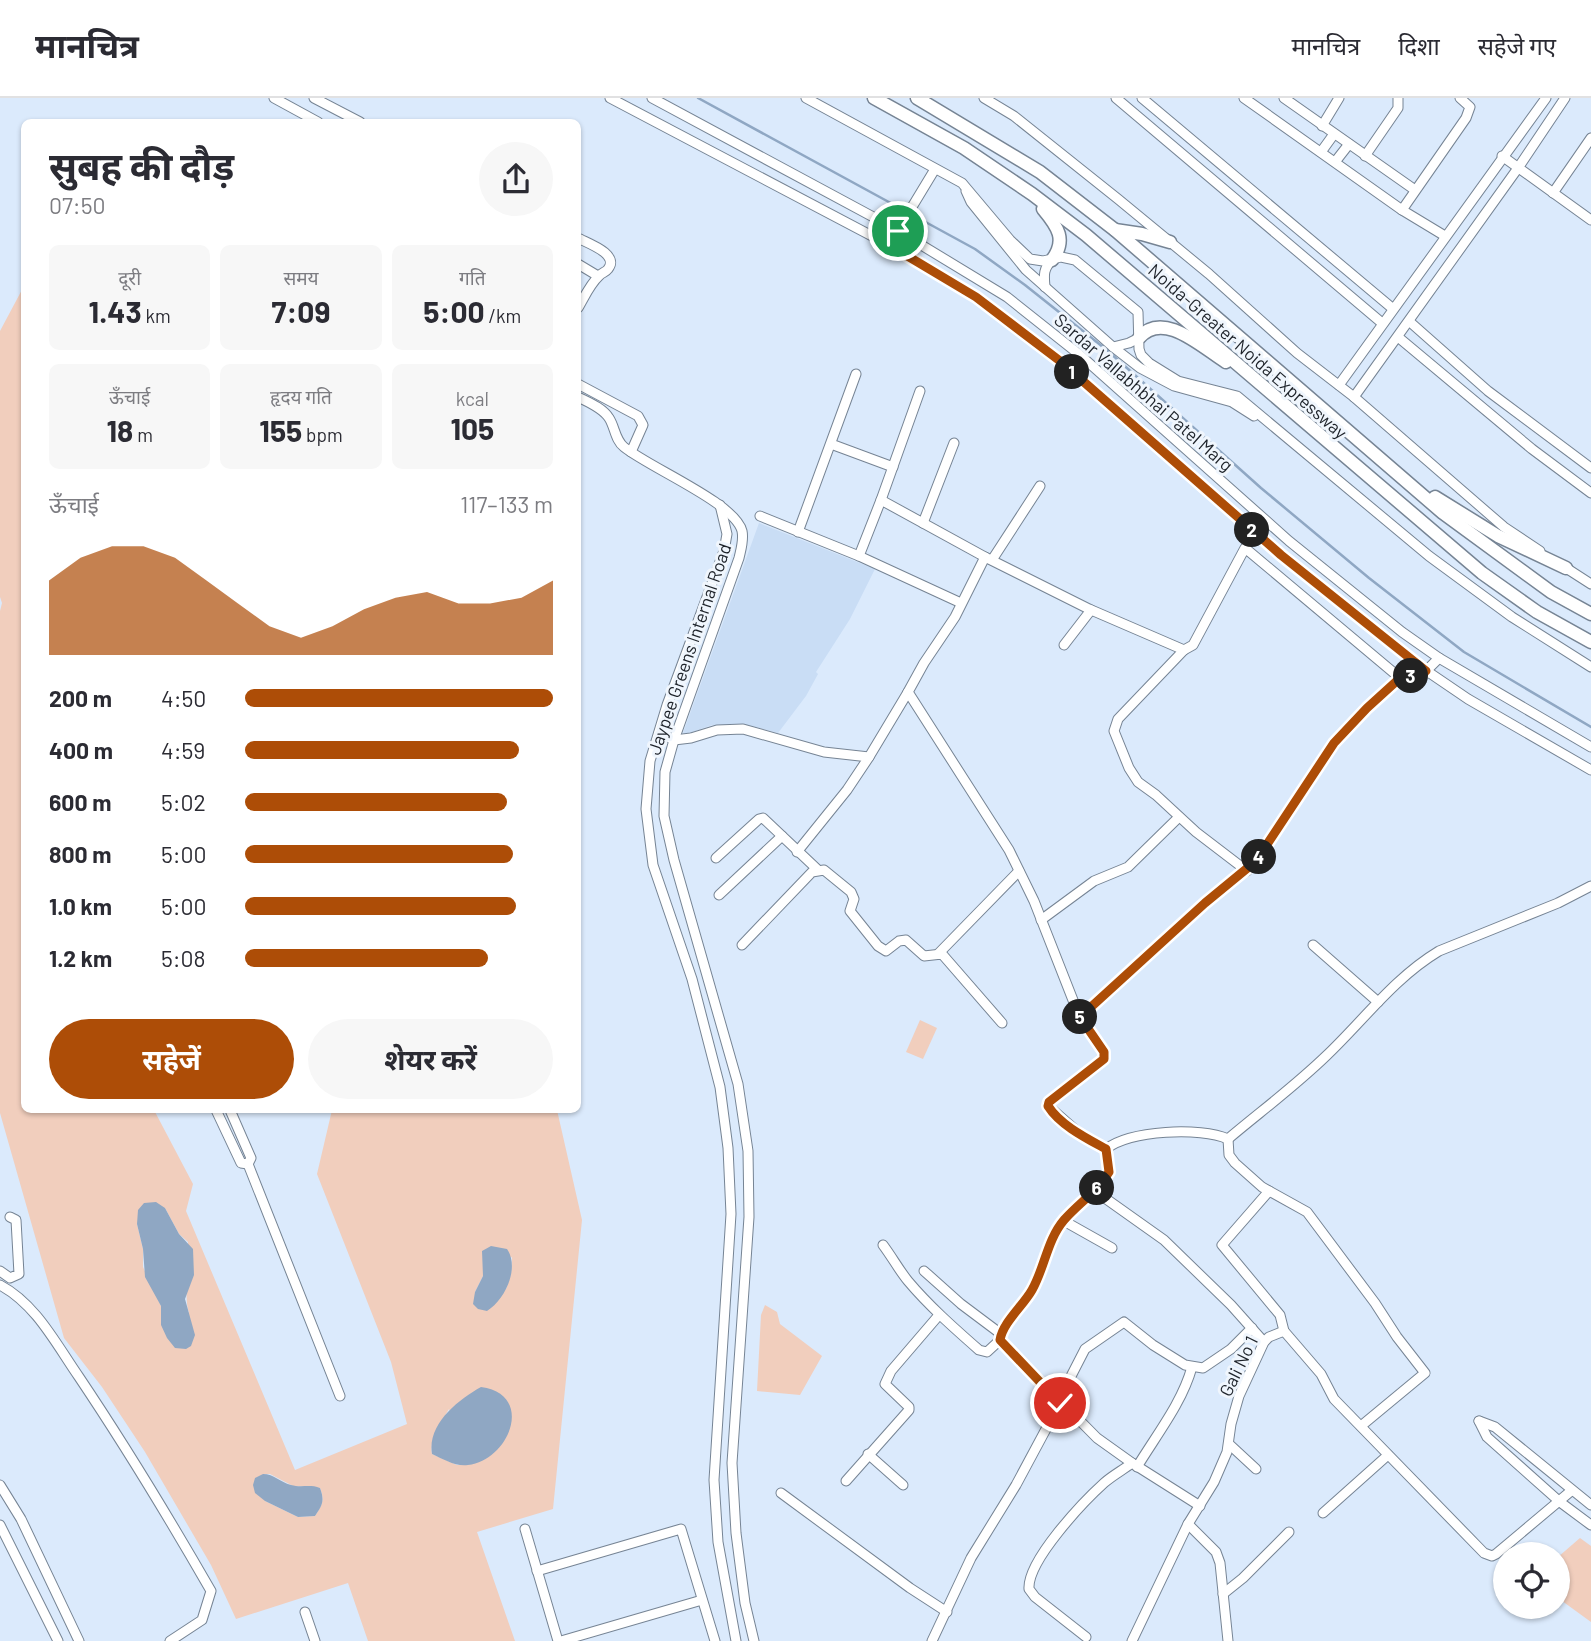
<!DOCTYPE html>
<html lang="hi">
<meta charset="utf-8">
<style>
body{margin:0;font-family:Barlow,"Noto Sans Devanagari",sans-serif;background:#f7f7f7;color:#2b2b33;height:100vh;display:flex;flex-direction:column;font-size:26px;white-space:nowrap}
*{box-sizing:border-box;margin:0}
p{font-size:23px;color:#7c7c81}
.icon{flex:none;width:38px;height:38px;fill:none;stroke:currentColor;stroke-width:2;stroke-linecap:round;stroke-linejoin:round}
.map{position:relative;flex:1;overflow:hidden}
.details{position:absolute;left:21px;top:21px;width:560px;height:994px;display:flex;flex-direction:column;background:#fff;border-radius:10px;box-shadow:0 2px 5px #0004}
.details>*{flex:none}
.controls{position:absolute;left:1493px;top:1444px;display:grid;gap:14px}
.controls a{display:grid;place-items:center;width:77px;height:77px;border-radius:50%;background:#fff;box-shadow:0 2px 5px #0004;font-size:35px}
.pin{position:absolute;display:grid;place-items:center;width:60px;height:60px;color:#fff;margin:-30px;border:4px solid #fff;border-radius:50%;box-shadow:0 2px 7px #0007}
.km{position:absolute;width:35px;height:35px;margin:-18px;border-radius:50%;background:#222;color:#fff;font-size:19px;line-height:35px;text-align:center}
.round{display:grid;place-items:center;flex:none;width:74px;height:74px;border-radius:37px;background:#f7f7f7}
.overview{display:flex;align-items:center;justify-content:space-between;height:119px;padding:0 28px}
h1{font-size:38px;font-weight:700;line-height:52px}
.figures{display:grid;grid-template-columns:repeat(3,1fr);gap:10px;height:119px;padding:7px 28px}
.figures div{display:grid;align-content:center;border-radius:10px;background:#f7f7f7;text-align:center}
.figures b{font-size:30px;font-weight:700}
.figures small{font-size:19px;font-weight:400}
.figures p{font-size:19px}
.chart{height:196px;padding:14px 28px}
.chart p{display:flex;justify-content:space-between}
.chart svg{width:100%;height:126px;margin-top:7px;fill:#ad4d07;opacity:.7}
.primary-button{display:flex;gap:14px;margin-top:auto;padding:14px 28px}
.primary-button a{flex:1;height:80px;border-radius:42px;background:#ad4d07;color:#fff;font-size:28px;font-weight:700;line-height:80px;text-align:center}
.primary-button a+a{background:#f7f7f7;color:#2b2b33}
ul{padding:0 28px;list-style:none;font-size:23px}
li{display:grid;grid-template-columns:112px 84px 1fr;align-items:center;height:52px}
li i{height:18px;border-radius:9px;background:#ad4d07}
header{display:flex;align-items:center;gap:42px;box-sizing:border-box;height:98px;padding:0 35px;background:#fff;border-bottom:2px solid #e1e1e2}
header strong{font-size:33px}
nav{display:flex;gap:38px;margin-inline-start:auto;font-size:24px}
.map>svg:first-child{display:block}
.built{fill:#c9ddf5}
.green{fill:#f1cebd;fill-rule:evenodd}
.water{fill:#8fa7c3}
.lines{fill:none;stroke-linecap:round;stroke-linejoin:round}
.stream{stroke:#8fa7c3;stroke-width:2.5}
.minor-casing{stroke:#768494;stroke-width:11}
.highway-casing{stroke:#768494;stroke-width:15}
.minor{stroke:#fff;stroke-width:9}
.highway{stroke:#fff;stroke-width:12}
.route-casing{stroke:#fff;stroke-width:14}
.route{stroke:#ad4d07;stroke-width:9}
.labels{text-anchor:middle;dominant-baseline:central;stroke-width:6;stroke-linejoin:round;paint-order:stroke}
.street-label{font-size:18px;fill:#1d2229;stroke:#f0f6fd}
</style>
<header>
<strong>मानचित्र</strong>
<nav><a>मानचित्र</a><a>दिशा</a><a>सहेजे गए</a></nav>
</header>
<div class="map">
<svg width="1591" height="1543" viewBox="0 0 1591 1543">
<rect width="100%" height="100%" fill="#dbeafc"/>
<path class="built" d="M759 425 875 471 850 521 816 574 818 576 806 598 778 635 748 627H712L687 636 683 635Z"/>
<g class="green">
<path d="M24 188V1012H154L193 1086 186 1113 295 1372 407 1326 391 1264 317 1076 332 1012H557L582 1122 553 1411 477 1434 515 1543H368L348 1485 236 1521 211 1467 145 1354 102 1289 64 1240 0 1015V513L2 505 0 499V233ZM165 1110 179 1136 188 1144C188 1159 184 1204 189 1214L161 1227V1208L143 1169V1151L137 1126ZM512 1159 511 1175 506 1191 475 1194 483 1178ZM449 1311 469 1367H457L432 1356C429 1340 441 1325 449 1311ZM263 1376H270L293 1388 320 1390C325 1403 322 1407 315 1418L298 1419 265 1403Z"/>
<path d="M920 922 937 930 923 961 906 954Z"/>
<path d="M765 1207 777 1214 780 1226 822 1258 800 1297 757 1293 761 1217Z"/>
<path d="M1580 1440 1591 1448V1524L1558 1500V1459Z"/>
</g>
<g class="water">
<path d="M156 1104 165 1110 179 1136 193 1151 194 1177 185 1201 195 1237 191 1248 186 1251 175 1250 167 1240 161 1227V1208L145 1179 143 1151 137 1126 138 1112 144 1105Z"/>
<path d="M491 1148 507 1151C520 1170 505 1202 487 1213L478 1211 473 1206 475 1194 483 1178 482 1153Z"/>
<path d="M481 1289C535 1296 510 1362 468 1367 456 1369 443 1361 432 1356 427 1326 458 1302 481 1289Z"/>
<path d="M263 1376C274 1376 280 1384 291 1387 301 1390 310 1386 320 1390 325 1403 322 1408 315 1418L298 1419 265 1403 255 1395 253 1387 255 1380Z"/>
</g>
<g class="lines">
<path class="stream" d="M698 0 975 151 1025 187 1108 253 1261 390 1369 480 1464 554 1591 629"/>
<defs>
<g id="minor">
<path d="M274 0 318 24"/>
<path d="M314 0 360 24"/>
<path d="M610 0 910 158 976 199 1060 263 1281 457 1418 567 1468 601 1591 672"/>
<path d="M652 0 890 128 1007 199 1080 257 1289 443 1402 534 1439 560 1591 649"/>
<path d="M806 0 962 85 1010 142 1030 161 1043 163 1061 159 1075 162 1138 214 1139 251 1141 257 1149 265 1178 283 1237 298 1429 458 1512 519 1591 569"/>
<path d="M984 0 1014 18 1118 101 1209 176 1297 255 1354 299 1504 429 1540 453"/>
<path d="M1116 0 1382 225"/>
<path d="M1142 0 1392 210"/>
<path d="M1244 0 1402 112 1445 138"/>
<path d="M1284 0 1415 92"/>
<path d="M1322 28 1339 0"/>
<path d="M1321 54 1334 36"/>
<path d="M1365 58 1398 10V0"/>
<path d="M1502 58 1591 122"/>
<path d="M1335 64 1349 46"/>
<path d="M966 93 971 104 1026 172 1113 249 1140 270 1174 288 1232 304 1254 318"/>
<path d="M1553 95 1591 40"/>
<path d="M1402 112 1466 20 1470 9 1460 0"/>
<path d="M578 140C587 145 620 156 608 171 606 174 601 175 599 178 590 186 584 200 578 210"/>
<path d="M889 147 935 71"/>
<path d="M578 166 598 178"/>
<path d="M1045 189C1044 177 1043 171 1052 162"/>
<path d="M1410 224 1488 293 1591 370"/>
<path d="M1398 239 1532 351 1591 395"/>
<path d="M1113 249 1129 245 1139 240"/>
<path d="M578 286 638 318 643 327 631 354"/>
<path d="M1339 287 1546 0"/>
<path d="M578 299C588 304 603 310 609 320 615 329 615 342 624 349 650 370 735 405 742 433 744 442 741 451 739 460L674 642 665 674 664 718 674 762 738 986 748 1053 749 1119 732 1365 736 1435 745 1505 754 1543"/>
<path d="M1354 299 1518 70 1565 0"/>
<path d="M831 346 893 369"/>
<path d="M881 402 920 293"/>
<path d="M720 407 727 436 724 453 667 607 650 663 646 711 653 767 692 881 720 989 728 1050 731 1116 714 1382 718 1444 736 1543"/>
<path d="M760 418 859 458 961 505"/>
<path d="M923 425 954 345"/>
<path d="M798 434 856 276"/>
<path d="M859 458 881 402 985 459"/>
<path d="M992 462 1040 388"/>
<path d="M1563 468 1591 486"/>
<path d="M1064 547 1091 512"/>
<path d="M1184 552 1118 621 1114 633 1129 670 1138 684 1156 697 1196 734 1247 773"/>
<path d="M659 635 674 642 691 640 717 632 743 631 824 654 869 659 908 594"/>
<path d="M797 754 847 692 869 659"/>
<path d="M716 760 759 721 763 720 818 772"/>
<path d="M719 797 782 738"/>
<path d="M1041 822 1094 783 1128 769 1179 719"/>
<path d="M742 847 812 774 824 772 851 794 854 801 850 813 878 848 886 853 899 843 906 842 924 858 942 856 1002 925"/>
<path d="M1313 847 1378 904"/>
<path d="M939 855 1019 773"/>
<path d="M1080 920 1205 805 1256 763 1334 645 1367 610 1400 580 1426 573 1439 560"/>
<path d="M216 1012 241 1065 248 1066 251 1060 230 1012"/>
<path d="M1228 1041C1260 1014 1295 988 1326 958 1363 923 1394 880 1439 853L1558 805 1591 788"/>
<path d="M1228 1041 1229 1057 1235 1065 1262 1089 1307 1114 1375 1205 1397 1239 1425 1275 1361 1328"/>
<path d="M1106 1051 1081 1037 1048 1008 1049 1005 1104 962V954L1080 920 1034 803 1009 752 908 594 924 565 955 519 985 459 1089 511 1184 552 1193 547 1245 450 1400 580"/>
<path d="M248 1066 340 1298"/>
<path d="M1095 1093 1164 1142 1231 1207 1264 1244"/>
<path d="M1269 1093 1222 1147 1280 1217 1284 1233 1321 1276 1334 1301 1484 1455 1492 1458 1496 1456 1571 1393"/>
<path d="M1064 1123 1112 1150"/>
<path d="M883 1147C892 1159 899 1172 908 1183 929 1208 954 1230 979 1252L987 1254 1000 1242"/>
<path d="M0 1173 10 1180 19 1176 16 1122 10 1119"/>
<path d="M924 1173 961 1206 1001 1236"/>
<path d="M0 1187C36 1206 56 1246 79 1279 126 1349 169 1420 211 1493L202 1522 170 1543"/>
<path d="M1479 1323 1487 1339 1560 1404 1591 1427"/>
<path d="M1479 1323 1495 1329 1591 1407"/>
<path d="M1229 1346 1256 1371"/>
<path d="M868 1356 903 1387"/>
<path d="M1137 1369C1157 1336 1182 1305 1192 1269"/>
<path d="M846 1383 909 1312V1309L885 1286 891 1273 939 1217"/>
<path d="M0 1387 21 1421 79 1543"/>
<path d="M781 1395 910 1490 947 1514"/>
<path d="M1200 1408 1132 1365 1097 1340 1000 1242C1003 1223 1023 1208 1032 1192 1046 1170 1047 1142 1064 1122 1079 1105 1097 1093 1109 1074L1106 1051C1131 1032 1200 1029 1228 1041"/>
<path d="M1323 1415 1388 1357"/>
<path d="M1188 1426 1216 1454 1220 1465 1228 1543"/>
<path d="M0 1427 58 1543"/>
<path d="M525 1431 558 1543"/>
<path d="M537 1473 681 1431 715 1543"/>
<path d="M1223 1496 1243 1480 1289 1434"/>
<path d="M305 1514 315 1543"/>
<path d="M1086 1539 1035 1499 1029 1491C1027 1463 1083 1404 1104 1385 1113 1377 1123 1372 1132 1365"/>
<path d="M561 1543 702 1502"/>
<path d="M932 1543 971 1460 1016 1387 1060 1305 1067 1286 1085 1251 1124 1224 1153 1247 1185 1267 1203 1270 1231 1251 1252 1230"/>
<path d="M1132 1543 1188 1426 1214 1384 1227 1354 1231 1326 1239 1298 1264 1244 1269 1239 1284 1233"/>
</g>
<g id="highway">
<path d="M874 0 964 50 1032 96 1086 137 1482 475 1537 514 1591 544"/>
<path d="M917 0 1040 74 1115 132 1443 415 1551 494 1591 516"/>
<path d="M1043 111C1058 129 1067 142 1052 162"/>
<path d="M1115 132 1142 136 1170 144"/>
<path d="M1139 240C1163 211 1203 250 1226 264"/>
<path d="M1435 399 1498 438 1566 470"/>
</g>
</defs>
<use href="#minor" class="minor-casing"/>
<use href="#highway" class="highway-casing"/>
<use href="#minor" class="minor"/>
<use href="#highway" class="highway"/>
</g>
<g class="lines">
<defs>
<path id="route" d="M898 133 889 147 976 199 1060 263 1281 457 1426 573 1400 580 1367 610 1334 645 1256 763 1205 805 1080 919 1104 954V961L1049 1004 1048 1008C1060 1027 1086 1040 1106 1051L1109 1074C1098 1093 1079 1105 1064 1122 1047 1142 1045 1169 1032 1192 1023 1208 1003 1224 1000 1242L1060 1305"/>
</defs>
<use href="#route" class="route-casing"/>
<use href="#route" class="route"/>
</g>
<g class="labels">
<g class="street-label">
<text transform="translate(1248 253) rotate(41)">Noida-Greater Noida Expressway</text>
<text transform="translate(1144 294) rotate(41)">Sardar Vallabhbhai Patel Marg</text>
<text transform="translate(689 551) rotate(-71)">Jaypee Greens Internal Road</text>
<text transform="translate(1238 1268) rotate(-64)">Gali No 1</text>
</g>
</g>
</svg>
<div class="controls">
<a><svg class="icon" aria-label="locate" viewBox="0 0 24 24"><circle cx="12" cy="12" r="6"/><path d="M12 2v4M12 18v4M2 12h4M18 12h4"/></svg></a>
</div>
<div class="pin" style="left:898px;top:133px;background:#1e9e55"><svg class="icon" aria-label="arrive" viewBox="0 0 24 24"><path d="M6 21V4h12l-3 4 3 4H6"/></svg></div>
<div class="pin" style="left:1060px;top:1305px;background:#d93025"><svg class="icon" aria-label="check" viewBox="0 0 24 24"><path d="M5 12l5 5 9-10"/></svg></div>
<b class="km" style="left:1072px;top:274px">1</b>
<b class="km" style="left:1252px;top:432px">2</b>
<b class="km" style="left:1411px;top:578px">3</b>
<b class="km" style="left:1259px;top:759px">4</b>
<b class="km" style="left:1080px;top:919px">5</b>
<b class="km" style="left:1097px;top:1090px">6</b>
<section class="details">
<div class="overview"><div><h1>सुबह की दौड़</h1><p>07:50</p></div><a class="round"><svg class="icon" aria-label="share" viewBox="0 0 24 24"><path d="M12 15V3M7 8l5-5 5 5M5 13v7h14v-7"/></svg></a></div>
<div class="figures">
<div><p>दूरी</p><b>1.43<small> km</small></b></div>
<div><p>समय</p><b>7:09</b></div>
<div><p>गति</p><b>5:00<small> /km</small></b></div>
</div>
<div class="figures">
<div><p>ऊँचाई</p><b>18<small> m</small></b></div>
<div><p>हृदय गति</p><b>155<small> bpm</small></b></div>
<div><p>kcal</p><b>105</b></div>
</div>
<div class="chart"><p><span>ऊँचाई</span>117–133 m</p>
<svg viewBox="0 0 160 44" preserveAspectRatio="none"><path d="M0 44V18L10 10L20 6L30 6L40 10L50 18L60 26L70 34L80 38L90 34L100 28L110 24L120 22L130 26L140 26L150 24L160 18V44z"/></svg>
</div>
<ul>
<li><b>200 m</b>4:50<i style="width:100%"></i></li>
<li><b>400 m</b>4:59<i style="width:89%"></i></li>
<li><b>600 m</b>5:02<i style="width:85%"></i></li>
<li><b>800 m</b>5:00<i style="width:87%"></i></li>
<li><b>1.0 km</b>5:00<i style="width:88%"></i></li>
<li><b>1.2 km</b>5:08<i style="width:79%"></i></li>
</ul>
<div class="primary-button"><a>सहेजें</a><a>शेयर करें</a></div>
</section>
</div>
